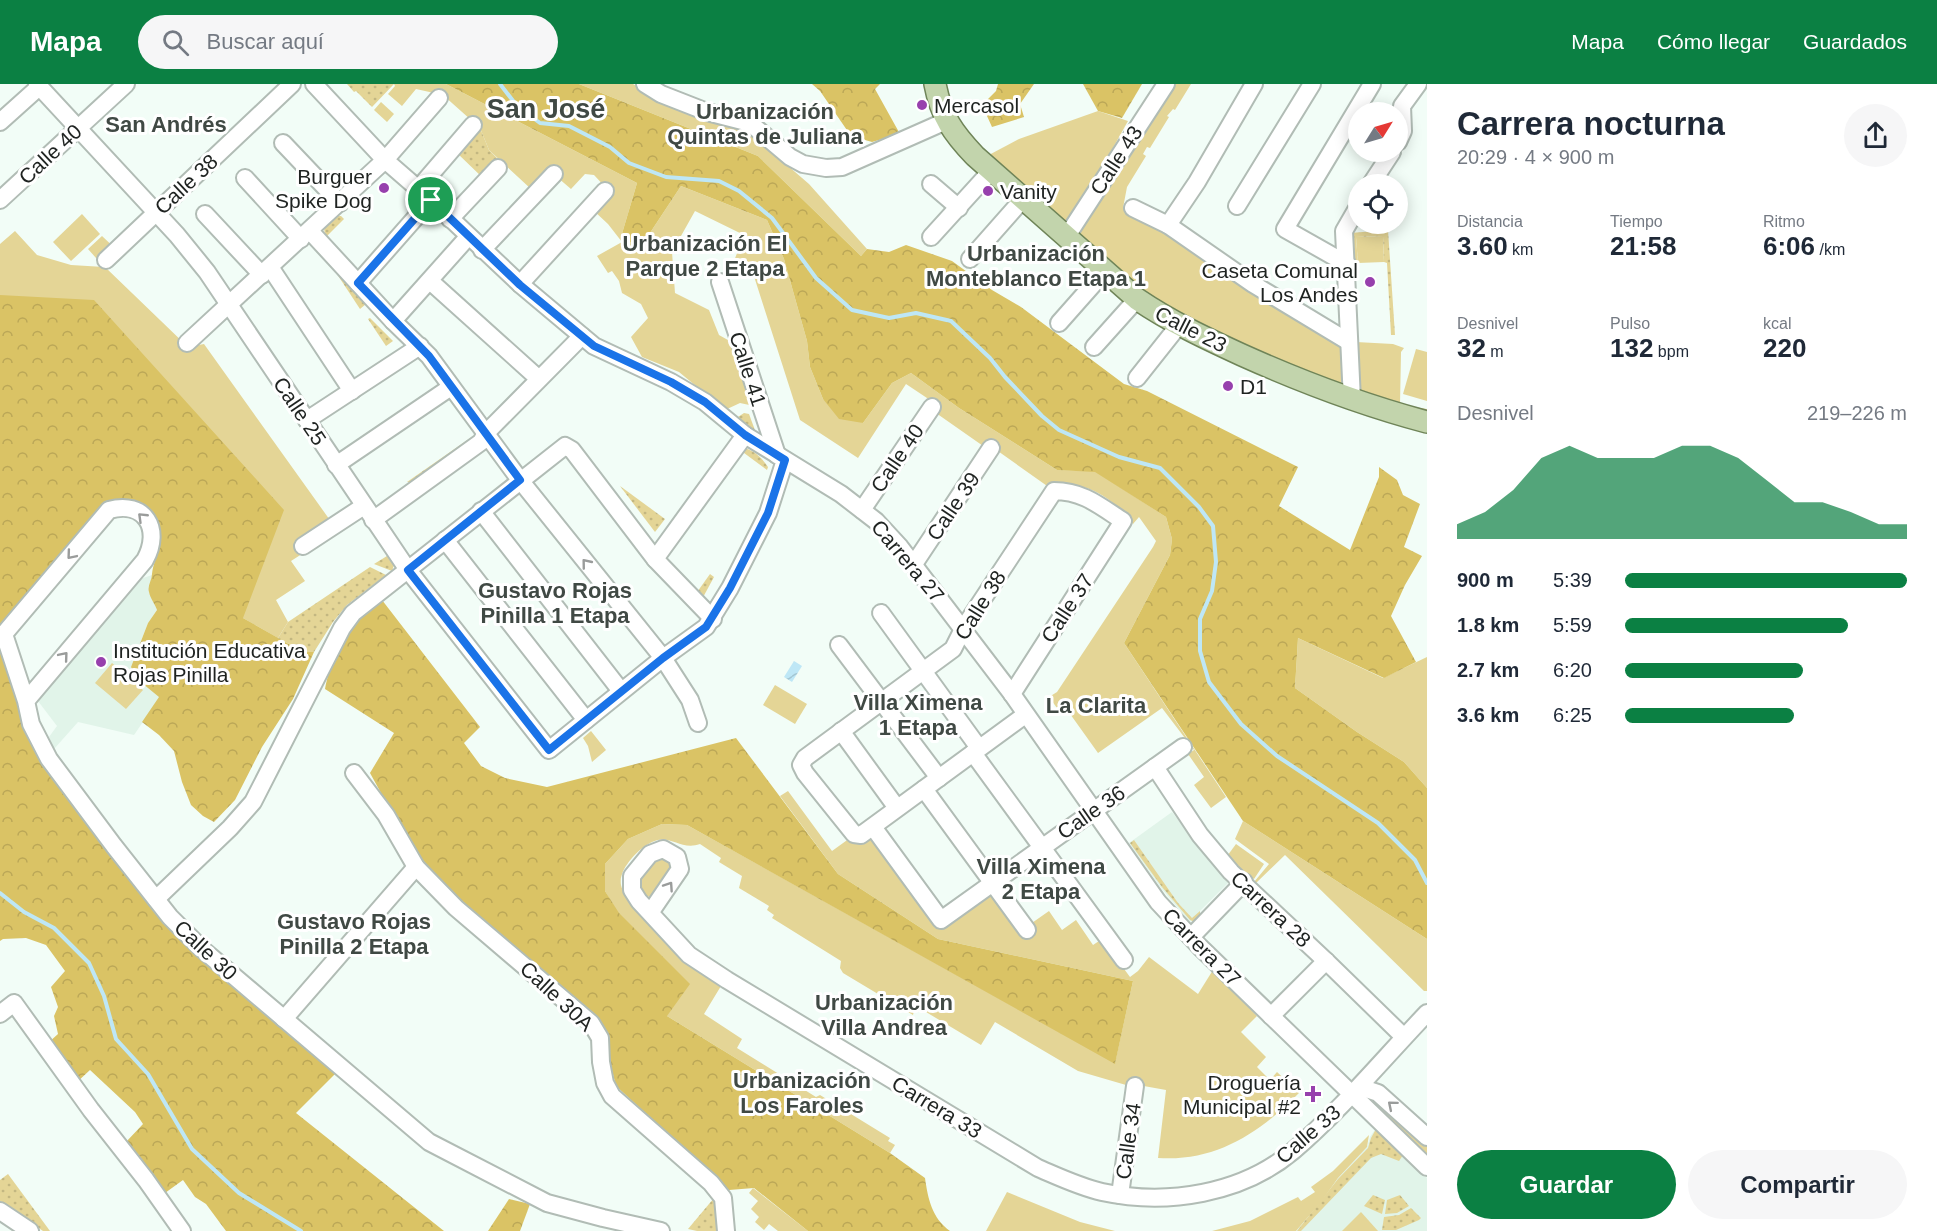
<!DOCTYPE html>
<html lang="es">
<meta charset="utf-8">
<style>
body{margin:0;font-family:Helvetica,sans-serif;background:#f6f6f7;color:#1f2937;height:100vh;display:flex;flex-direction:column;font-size:22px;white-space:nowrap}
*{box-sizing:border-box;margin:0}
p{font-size:20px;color:#747a83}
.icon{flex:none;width:33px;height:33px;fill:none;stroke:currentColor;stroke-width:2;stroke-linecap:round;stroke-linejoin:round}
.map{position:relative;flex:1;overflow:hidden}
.side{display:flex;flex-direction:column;background:#fff;width:510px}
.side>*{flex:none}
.needle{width:39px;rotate:53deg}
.buttons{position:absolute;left:1348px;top:18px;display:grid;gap:12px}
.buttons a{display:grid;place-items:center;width:60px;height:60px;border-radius:50%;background:#fff;box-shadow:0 3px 15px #0003;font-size:30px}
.pin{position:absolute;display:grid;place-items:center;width:51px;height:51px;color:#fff;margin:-26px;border:3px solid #fff;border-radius:50%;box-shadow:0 2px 6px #0007}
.round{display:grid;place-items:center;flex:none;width:63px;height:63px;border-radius:32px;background:#f6f6f7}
.headline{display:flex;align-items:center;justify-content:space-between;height:102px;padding:0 30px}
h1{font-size:33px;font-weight:600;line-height:45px}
.stats{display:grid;grid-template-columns:repeat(3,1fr);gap:9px;height:102px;padding:6px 30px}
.stats div{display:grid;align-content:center}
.stats b{font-size:26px;font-weight:600}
.stats small{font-size:16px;font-weight:400}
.stats p{font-size:16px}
.chart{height:168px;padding:12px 30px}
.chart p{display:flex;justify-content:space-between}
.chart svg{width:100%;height:108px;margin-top:6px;fill:#0b8043;opacity:.7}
.cta{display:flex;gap:12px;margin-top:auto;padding:12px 30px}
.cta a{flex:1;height:69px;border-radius:36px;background:#0b8043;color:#fff;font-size:24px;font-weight:600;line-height:69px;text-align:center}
.cta a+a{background:#f6f6f7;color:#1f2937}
ul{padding:0 30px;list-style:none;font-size:20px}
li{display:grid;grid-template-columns:96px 72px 1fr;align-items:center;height:45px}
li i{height:15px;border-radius:8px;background:#0b8043}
header{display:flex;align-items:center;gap:36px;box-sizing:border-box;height:84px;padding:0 30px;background:#0b8043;color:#fff}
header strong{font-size:28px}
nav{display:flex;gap:33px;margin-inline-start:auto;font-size:21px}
.search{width:420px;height:54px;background:#f6f6f7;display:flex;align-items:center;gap:15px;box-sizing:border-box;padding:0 21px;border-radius:33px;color:#747a83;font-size:22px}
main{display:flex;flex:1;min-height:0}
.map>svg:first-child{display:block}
.built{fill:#e1f4e9}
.green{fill:#e4d596}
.forest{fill:url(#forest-crowns)}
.garden{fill:url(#garden-dots)}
.water{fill:url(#water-waves)}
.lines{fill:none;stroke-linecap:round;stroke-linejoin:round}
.stream{stroke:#bee7f6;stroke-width:4}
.minor-casing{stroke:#b1bcb5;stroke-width:20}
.major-casing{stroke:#6f8458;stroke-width:24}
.minor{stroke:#fff;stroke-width:16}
.major{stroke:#c2d4ac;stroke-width:21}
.oneway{stroke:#9a9c9b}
.route-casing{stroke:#fff;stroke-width:12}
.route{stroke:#1a73e8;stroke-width:8}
.poi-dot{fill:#9740ad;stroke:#fff;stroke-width:2}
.labels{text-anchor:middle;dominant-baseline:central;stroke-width:6;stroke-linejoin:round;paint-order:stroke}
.poi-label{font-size:21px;fill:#1f2321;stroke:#fff;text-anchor:start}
.street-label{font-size:21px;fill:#1f2321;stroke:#fff}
.neighbourhood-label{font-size:22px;font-weight:bold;fill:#404944;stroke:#fff}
.district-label{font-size:27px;font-weight:bold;fill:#404944;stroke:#fff}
</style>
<header>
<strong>Mapa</strong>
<div class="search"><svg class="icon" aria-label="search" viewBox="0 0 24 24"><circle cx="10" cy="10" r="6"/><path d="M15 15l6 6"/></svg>Buscar aquí</div>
<nav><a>Mapa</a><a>Cómo llegar</a><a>Guardados</a></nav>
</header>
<main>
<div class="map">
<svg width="1427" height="1147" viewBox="0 0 1427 1147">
<defs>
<pattern id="forest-crowns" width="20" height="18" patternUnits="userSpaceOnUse" patternTransform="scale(1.5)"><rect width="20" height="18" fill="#dac365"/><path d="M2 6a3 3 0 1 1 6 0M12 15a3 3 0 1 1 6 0" fill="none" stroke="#bba757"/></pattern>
<pattern id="garden-dots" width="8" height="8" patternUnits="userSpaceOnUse" patternTransform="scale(1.5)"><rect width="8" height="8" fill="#e4d596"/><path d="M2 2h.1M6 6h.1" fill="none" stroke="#c3b781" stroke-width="1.8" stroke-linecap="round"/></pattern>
<pattern id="water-waves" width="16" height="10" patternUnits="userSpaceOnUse" patternTransform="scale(1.5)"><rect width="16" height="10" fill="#bee7f6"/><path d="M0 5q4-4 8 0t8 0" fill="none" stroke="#a3c6d3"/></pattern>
</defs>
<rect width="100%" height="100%" fill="#f2fdf7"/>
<g class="built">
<path d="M152 491 149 508 157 526 148 539 131 583 137 595 160 613 134 651 78 638 54 665 49 653 57 642 38 617 50 600 143 494Z"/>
<path d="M1172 728 1195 758 1231 796 1200 827V833L1195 838 1189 837 1161 804 1129 759Z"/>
<path d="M1376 1044 1427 1094V1147H1296L1321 1118 1338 1094 1367 1063 1370 1053Z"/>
</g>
<g class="green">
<path d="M394 0H446L637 99 621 153 640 164 681 102 767 136 784 175 807 257 810 283 823 315 863 339 892 299 911 289 959 324 1057 386 1095 387 1166 433 1172 455 1170 471 1124 559 1226 713 1211 724 1194 701 1204 693 1188 670 1194 666 1162 624 1098 669 1063 620 1057 624 1049 613 1057 608 1153 463 1156 457 1139 433 1133 440C1122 424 1102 408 1083 403 1072 400 1061 403 1050 404L995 365 986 364 936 329 927 314 906 300 858 374 800 336 751 183 734 177 744 151 695 127 672 168 675 209 709 226 719 251 735 260 754 322 740 319 725 326 679 288 642 273 631 253 648 234 641 220 622 209 619 197 612 187 608 189 597 172 622 158 608 140 593 126 609 107 594 91 585 90 571 105 557 93 531 105 489 66 480 44 443 11 416 5 402 22 388 10 395 2Z"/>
<path d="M579 0H633L658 15 745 45 809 100 867 165 861 172 758 72Z"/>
<path d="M1170 0H1191L1175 26 1173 25 1167 32 1169 33 1150 64 1147 63 1143 70 1146 72 1127 103 1123 124 1342 260 1344 305 1173 227 1148 213 1079 151V145Z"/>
<path d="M381 18 394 30 387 38 374 26Z"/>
<path d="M1098 27 1128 37 1070 141 1063 140 987 72 1019 55Z"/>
<path d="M82 130 100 150 71 177 53 158Z"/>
<path d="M15 147 37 171 71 181 104 183 88 165 102 152 120 169 105 183 188 263 204 260 332 439 305 468 291 477 305 497 276 516 288 538 278 554 243 534 0 211V160Z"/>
<path d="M1383 152 1384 178 1358 179 1356 153Z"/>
<path d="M1356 258 1393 260 1404 264 1401 268 1400 321 1427 325V331L1361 308Z"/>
<path d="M1416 265 1427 268V317L1403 310Z"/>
<path d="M1298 554 1383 594 1427 573V704L1404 678 1357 648 1295 604Z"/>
<path d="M112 579 143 606 126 625 95 599Z"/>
<path d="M775 601 807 620 795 640 763 621Z"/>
<path d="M591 647 606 666 592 678 588 662 583 654Z"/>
<path d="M788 707 832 767 850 754 855 759 866 757 873 751 942 845 993 807 1029 841 1049 827 1062 846 1076 836 1093 861 1102 855 1130 893 1138 887 1149 873 1198 910 1213 886 1257 932 1241 948 1266 973 1257 983 1270 996 1277 988 1296 1006 1298 1005 1301 1007C1261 1048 1217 1078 1158 1074L1166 1006 1127 999 1126 1001 1078 987 995 938 981 961 926 928 914 927 913 931 843 889 840 884 841 877 772 834 774 831 767 826 769 822 739 804 742 792 719 778 721 774 700 760C680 767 670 749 652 758 639 764 618 785 621 801 626 826 700 882 721 902L704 930 742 955 737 964 816 1013 820 1011 890 1054 888 1057 895 1061 890 1069 667 932 618 829 605 807V780L628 755 662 740 687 741 1115 979 1133 897 938 855 838 790 780 712Z"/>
<path d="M1243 737 1427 855V907H1424L1285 771 1255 800 1254 798 1269 780 1235 755Z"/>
<path d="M1236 760 1264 780 1254 795 1225 775Z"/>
<path d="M659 773 670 777 673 785 652 813 643 812 640 809 639 797 652 778Z"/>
<path d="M1371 1013 1427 1060V1074L1367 1016Z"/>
<path d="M1369 1051 1367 1063 1338 1094 1321 1118 1296 1147H1212L1250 1137 1298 1113 1301 1117 1315 1108 1311 1103 1333 1087Z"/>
<path d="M753 1104 808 1147H778L769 1140 764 1146 755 1138 759 1133 751 1125 758 1117 749 1109Z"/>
<path d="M1007 1108 1080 1138 1115 1147H986Z"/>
<path d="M1361 1128 1378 1147H1342Z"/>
</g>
<g class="forest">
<path d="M446 0H579L758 72 861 172 867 165 889 168 906 161 952 177 992 206 1021 223 1124 300 1147 307 1298 383 1279 422 1350 466 1379 393V383L1397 396 1403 411 1420 420 1404 463 1422 472 1405 501 1391 532 1416 578 1384 594 1298 554 1295 604 1357 648 1404 678 1427 704V855L1243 737 1124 559 1170 471 1172 455 1166 433 1095 388 1057 386 959 324 911 289 892 299 863 339 839 335 823 315 810 283 807 257 784 175 767 136 681 102 640 164 621 153 637 99Z"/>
<path d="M812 0H880L875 5 900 50 872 58 851 52 820 7Z"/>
<path d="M998 0H1034L1020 20 1024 33 992 43 982 21 996 7Z"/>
<path d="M1083 0H1142L1122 34 1098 27Z"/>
<path d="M0 211 94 216 284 426 243 534 303 568H314L293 615 262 663 235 716 214 738 203 732 191 721 182 698 174 667 159 651 142 638 159 613 137 595 131 583 148 539 157 526C155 520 150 514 149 508 147 502 152 496 152 490 153 480 157 473 159 463 165 436 138 428 119 417L0 544Z"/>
<path d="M382 516 480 643 464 659 481 682 505 694 547 703 736 654 838 790 938 855 1133 897 1115 980 687 741 662 740 628 755 605 780V807L619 829 690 900 667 932 890 1069 925 1094C928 1115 932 1134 950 1147H808L754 1104 729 1106 616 1002 601 943 420 780 370 689 394 649 325 605C330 580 340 551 359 533 366 526 374 521 382 516Z"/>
<path d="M0 566 28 648 197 870 335 990 296 1029 444 1147H226L206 1120 195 1113 183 1096 165 1109 126 1058 143 1040 135 1028 90 986 76 999 48 959 58 950 54 932 58 923 51 903 65 887 46 861 26 854 3 855 0 857Z"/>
<path d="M509 1115 530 1120 520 1147H488Z"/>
</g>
<g class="garden">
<path d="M347 0H394L372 23 356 7 354 8Z"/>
<path d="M480 44 489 66 500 77 484 95 457 69Z"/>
<path d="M431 97 457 121 453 124 429 102Z"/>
<path d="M335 132H341L344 135 325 154 324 142Z"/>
<path d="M1388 146 1395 251H1391L1387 179 1384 178 1383 152 1356 153 1358 179 1351 180 1350 149Z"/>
<path d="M338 185 366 220 360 225 335 187Z"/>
<path d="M370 234 393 257 386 262 368 235Z"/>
<path d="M744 329 749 330 756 349 735 335Z"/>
<path d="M476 350 477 353 418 399 407 398Z"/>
<path d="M743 364C753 365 763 375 768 383L767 386 740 366Z"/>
<path d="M620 402 665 435 655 448Z"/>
<path d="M387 472 394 481 392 487 374 480Z"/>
<path d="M370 483 386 491 347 521 333 538 314 568H303L278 554 288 538Z"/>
<path d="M710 490 714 493 701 517 695 511Z"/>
<path d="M1134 756 1178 819 1192 834 1200 827V833L1195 838 1190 836 1162 803 1130 759Z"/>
<path d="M1376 1045 1403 1071 1399 1077 1381 1070 1371 1074 1301 1147H1297L1338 1095 1368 1064 1371 1054Z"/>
<path d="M8 1090 50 1147H43L0 1117V1096Z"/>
<path d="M1373 1111 1385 1116 1382 1130 1364 1122Z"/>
<path d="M1400 1111 1409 1122 1397 1129 1385 1130 1387 1116Z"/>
<path d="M714 1114 717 1118V1147H697L688 1145Z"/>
<path d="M1411 1124 1421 1134 1419 1136 1396 1146H1382L1384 1133 1399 1131Z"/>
</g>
<path class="water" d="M794 577 802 582 792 598 784 593Z"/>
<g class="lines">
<g class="stream">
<path d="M500 0 517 22 540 39 569 42 610 63 629 79 666 93 719 97 739 107 772 134 816 194 852 226 889 234 916 229 951 237 990 274 1005 293 1042 332 1059 346 1119 373 1160 384 1199 423 1213 442 1216 478 1212 507 1200 535V567L1209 598 1241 640 1277 672 1378 739 1415 776 1427 799"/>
<path d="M0 809 24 828 54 844 89 879 104 912 116 955 148 990 192 1065 239 1109 301 1147"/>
</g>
<defs>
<g id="minor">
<path d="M37 0 177 151 207 188 408 486 549 666 663 574 706 543 730 504 768 429 785 376"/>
<path d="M314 0 385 76 431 116 520 200 582 252 594 262 671 298 705 318 745 351 841 410 876 437 900 463 1012 610 1158 818 1200 863 1427 1083"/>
<path d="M645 0 661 10 707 28 750 39 790 73 803 80 826 84 842 83 946 37"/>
<path d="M0 38 39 3"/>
<path d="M1398 58 1403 47 1402 22 1418 0"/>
<path d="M283 59 340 119"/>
<path d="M245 94 301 155"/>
<path d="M931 100 959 124"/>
<path d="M1371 100 1392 68"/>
<path d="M418 105 473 41"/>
<path d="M0 116 126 0"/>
<path d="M1237 122 1312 0"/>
<path d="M1133 124 1168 141 1253 200 1349 258"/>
<path d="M205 130 262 191"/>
<path d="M450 135 498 84"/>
<path d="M1168 141 1197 98 1254 0"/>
<path d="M310 147 393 237 429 272 520 396 663 574 690 616 698 639"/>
<path d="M1067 152 1166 0"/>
<path d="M931 153 992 86"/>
<path d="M482 166 554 90"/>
<path d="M970 175 1023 115"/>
<path d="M106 176 292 0"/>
<path d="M1347 180 1285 145 1372 0"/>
<path d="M270 183 352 307"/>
<path d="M430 197 539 295"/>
<path d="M720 198 777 371"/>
<path d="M358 199 431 116"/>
<path d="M520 200 605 107"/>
<path d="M393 237 468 153"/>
<path d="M1059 239 1105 187"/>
<path d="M187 259 385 76 439 14"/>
<path d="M1094 263 1137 215"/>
<path d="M1137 294 1179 241"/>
<path d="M1352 316 1344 147 1359 121"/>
<path d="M307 336 420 262"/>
<path d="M336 381 451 303"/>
<path d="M862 426 932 323"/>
<path d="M481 427 621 607"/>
<path d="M373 436 481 358 486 349 582 252"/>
<path d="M445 456 586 636"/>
<path d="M303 462 364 422"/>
<path d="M655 475 745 351"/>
<path d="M914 480 991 364"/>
<path d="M881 529 979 664"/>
<path d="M839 561 939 694"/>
<path d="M1012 610 1123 437C1100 422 1083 407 1054 407L963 545 953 565 805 674 801 681 805 689 854 750 861 751 1025 631"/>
<path d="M26 617 145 476C162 445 145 416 109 426L4 550 26 617 31 640 49 675 114 762 170 833 202 865 429 1058 547 1119 603 1134 661 1147"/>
<path d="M841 647 897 724"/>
<path d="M973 669 1124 876"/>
<path d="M1155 683 1200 751 1231 788 1326 877 1404 953"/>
<path d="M354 689 386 731 416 783 456 824 591 939 600 954 601 978 605 999 612 1012 711 1099 723 1114 726 1147"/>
<path d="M924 705 1027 846"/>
<path d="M873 743 941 836 1183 663"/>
<path d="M156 815 230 744 253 718 342 544 353 529 565 362 572 366 655 475 713 535"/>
<path d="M650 829 680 785 677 773 663 765 650 770 632 792V806L639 817 689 871 727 896 1038 1084C1059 1093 1080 1103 1102 1108 1167 1122 1242 1110 1293 1067 1342 1025 1383 975 1427 929"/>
<path d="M1191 853 1244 798"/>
<path d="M0 930 14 919 91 1026 146 1096 182 1147"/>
<path d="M1271 932 1326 877"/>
<path d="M284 935 416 783"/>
<path d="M1351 1010 1366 1005 1378 1009 1427 1053"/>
<path d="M1120 1111 1135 1002"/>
<path d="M0 1127 30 1147"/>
</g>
<path id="major" d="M935 0C941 32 953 49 975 72L1137 215C1171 238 1205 254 1242 271 1302 298 1363 321 1427 338"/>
</defs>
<use href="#minor" class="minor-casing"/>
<use href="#major" class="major-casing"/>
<use href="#minor" class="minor"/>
<use href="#major" class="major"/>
</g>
<defs><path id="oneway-chevron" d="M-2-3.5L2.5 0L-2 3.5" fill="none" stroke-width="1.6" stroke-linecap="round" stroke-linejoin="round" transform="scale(1.5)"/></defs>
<g class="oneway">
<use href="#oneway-chevron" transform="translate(142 433) rotate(-136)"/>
<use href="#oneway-chevron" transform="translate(71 471) rotate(130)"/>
<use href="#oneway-chevron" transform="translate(586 479) rotate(-129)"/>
<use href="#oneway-chevron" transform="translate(64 572) rotate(-50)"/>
<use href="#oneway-chevron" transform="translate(669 802) rotate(-56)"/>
<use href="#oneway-chevron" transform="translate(1392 1021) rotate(-140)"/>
</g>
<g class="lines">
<defs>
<path id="route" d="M431 116 520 201 594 262 671 298 705 318 745 351 785 376 768 429 730 504 706 543 663 574 549 666 408 486 520 396 429 272 358 199Z"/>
</defs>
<use href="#route" class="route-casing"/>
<use href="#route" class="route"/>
</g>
<g class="poi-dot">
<circle cx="922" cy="21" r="6"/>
<circle cx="384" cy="104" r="6"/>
<circle cx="988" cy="107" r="6"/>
<circle cx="1370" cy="198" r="6"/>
<circle cx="1228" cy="302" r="6"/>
<circle cx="101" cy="578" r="6"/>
<path d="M1310 1001h6v6h6v6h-6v6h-6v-6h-6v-6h6z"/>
</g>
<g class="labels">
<g class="poi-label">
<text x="934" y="21">Mercasol</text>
<text x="372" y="92" text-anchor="end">Burguer<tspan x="372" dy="24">Spike Dog</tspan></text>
<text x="1000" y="107">Vanity</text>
<text x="1358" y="186" text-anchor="end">Caseta Comunal<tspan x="1358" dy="24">Los Andes</tspan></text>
<text x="1240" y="302">D1</text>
<text x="113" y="566">Institución Educativa<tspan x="113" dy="24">Rojas Pinilla</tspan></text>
<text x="1301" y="998" text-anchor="end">Droguería<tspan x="1301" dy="24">Municipal #2</tspan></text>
</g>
<g class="street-label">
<text transform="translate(50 70) rotate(-43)">Calle 40</text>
<text transform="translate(1116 76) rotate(-57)">Calle 43</text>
<text transform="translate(186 100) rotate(-43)">Calle 38</text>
<text transform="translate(1191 245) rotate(27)">Calle 23</text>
<text transform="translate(748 285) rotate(72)">Calle 41</text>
<text transform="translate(300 327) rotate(56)">Calle 25</text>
<text transform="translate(897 374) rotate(-56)">Calle 40</text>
<text transform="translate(953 422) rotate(-56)">Calle 39</text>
<text transform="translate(908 477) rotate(50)">Carrera 27</text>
<text transform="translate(980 521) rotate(-58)">Calle 38</text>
<text transform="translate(1067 524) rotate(-57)">Calle 37</text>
<text transform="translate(1091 728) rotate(-35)">Calle 36</text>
<text transform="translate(1271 825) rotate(43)">Carrera 28</text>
<text transform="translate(1202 863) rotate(45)">Carrera 27</text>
<text transform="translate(206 866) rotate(43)">Calle 30</text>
<text transform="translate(557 912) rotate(43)">Calle 30A</text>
<text transform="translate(937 1023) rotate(31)">Carrera 33</text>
<text transform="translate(1308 1050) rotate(-41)">Calle 33</text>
<text transform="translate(1128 1057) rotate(-82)">Calle 34</text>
</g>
<g class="neighbourhood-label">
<text x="765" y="27">Urbanización<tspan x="765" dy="25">Quintas de Juliana</tspan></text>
<text x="166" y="40">San Andrés</text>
<text x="705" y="159">Urbanización El<tspan x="705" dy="25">Parque 2 Etapa</tspan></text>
<text x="1036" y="169">Urbanización<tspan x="1036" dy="25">Monteblanco Etapa 1</tspan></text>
<text x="555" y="506">Gustavo Rojas<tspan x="555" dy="25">Pinilla 1 Etapa</tspan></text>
<text x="918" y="618">Villa Ximena<tspan x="918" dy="25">1 Etapa</tspan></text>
<text x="1096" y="621">La Clarita</text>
<text x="1041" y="782">Villa Ximena<tspan x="1041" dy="25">2 Etapa</tspan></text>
<text x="354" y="837">Gustavo Rojas<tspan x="354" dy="25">Pinilla 2 Etapa</tspan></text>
<text x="884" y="918">Urbanización<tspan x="884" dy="25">Villa Andrea</tspan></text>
<text x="802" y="996">Urbanización<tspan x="802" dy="25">Los Faroles</tspan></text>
</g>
<g class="district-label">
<text x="546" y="25">San José</text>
</g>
</g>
</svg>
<div class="buttons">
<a><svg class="needle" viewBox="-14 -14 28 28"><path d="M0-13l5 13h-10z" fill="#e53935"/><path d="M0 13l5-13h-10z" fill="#747a83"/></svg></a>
<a><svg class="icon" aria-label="locate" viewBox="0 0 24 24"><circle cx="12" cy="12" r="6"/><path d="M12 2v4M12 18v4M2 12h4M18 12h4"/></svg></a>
</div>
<div class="pin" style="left:431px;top:116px;background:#1e9e55"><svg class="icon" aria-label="arrive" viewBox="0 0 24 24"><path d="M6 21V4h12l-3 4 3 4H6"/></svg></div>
</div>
<section class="side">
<div class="headline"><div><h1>Carrera nocturna</h1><p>20:29 · 4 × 900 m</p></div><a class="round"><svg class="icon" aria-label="share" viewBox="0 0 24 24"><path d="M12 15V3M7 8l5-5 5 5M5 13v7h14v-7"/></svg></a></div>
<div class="stats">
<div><p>Distancia</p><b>3.60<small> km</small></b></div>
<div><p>Tiempo</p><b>21:58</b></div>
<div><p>Ritmo</p><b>6:06<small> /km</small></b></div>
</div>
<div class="stats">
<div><p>Desnivel</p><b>32<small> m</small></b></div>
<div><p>Pulso</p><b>132<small> bpm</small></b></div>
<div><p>kcal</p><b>220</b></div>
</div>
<div class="chart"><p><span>Desnivel</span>219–226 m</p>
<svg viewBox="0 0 160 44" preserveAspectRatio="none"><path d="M0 44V38L10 33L20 24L30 11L40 6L50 11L60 11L70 11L80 6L90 6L100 11L110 20L120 29L130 29L140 33L150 38L160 38V44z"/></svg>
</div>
<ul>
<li><b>900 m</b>5:39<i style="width:100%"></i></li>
<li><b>1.8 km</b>5:59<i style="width:79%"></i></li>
<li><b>2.7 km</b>6:20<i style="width:63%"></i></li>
<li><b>3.6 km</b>6:25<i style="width:60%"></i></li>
</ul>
<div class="cta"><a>Guardar</a><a>Compartir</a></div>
</section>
</main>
